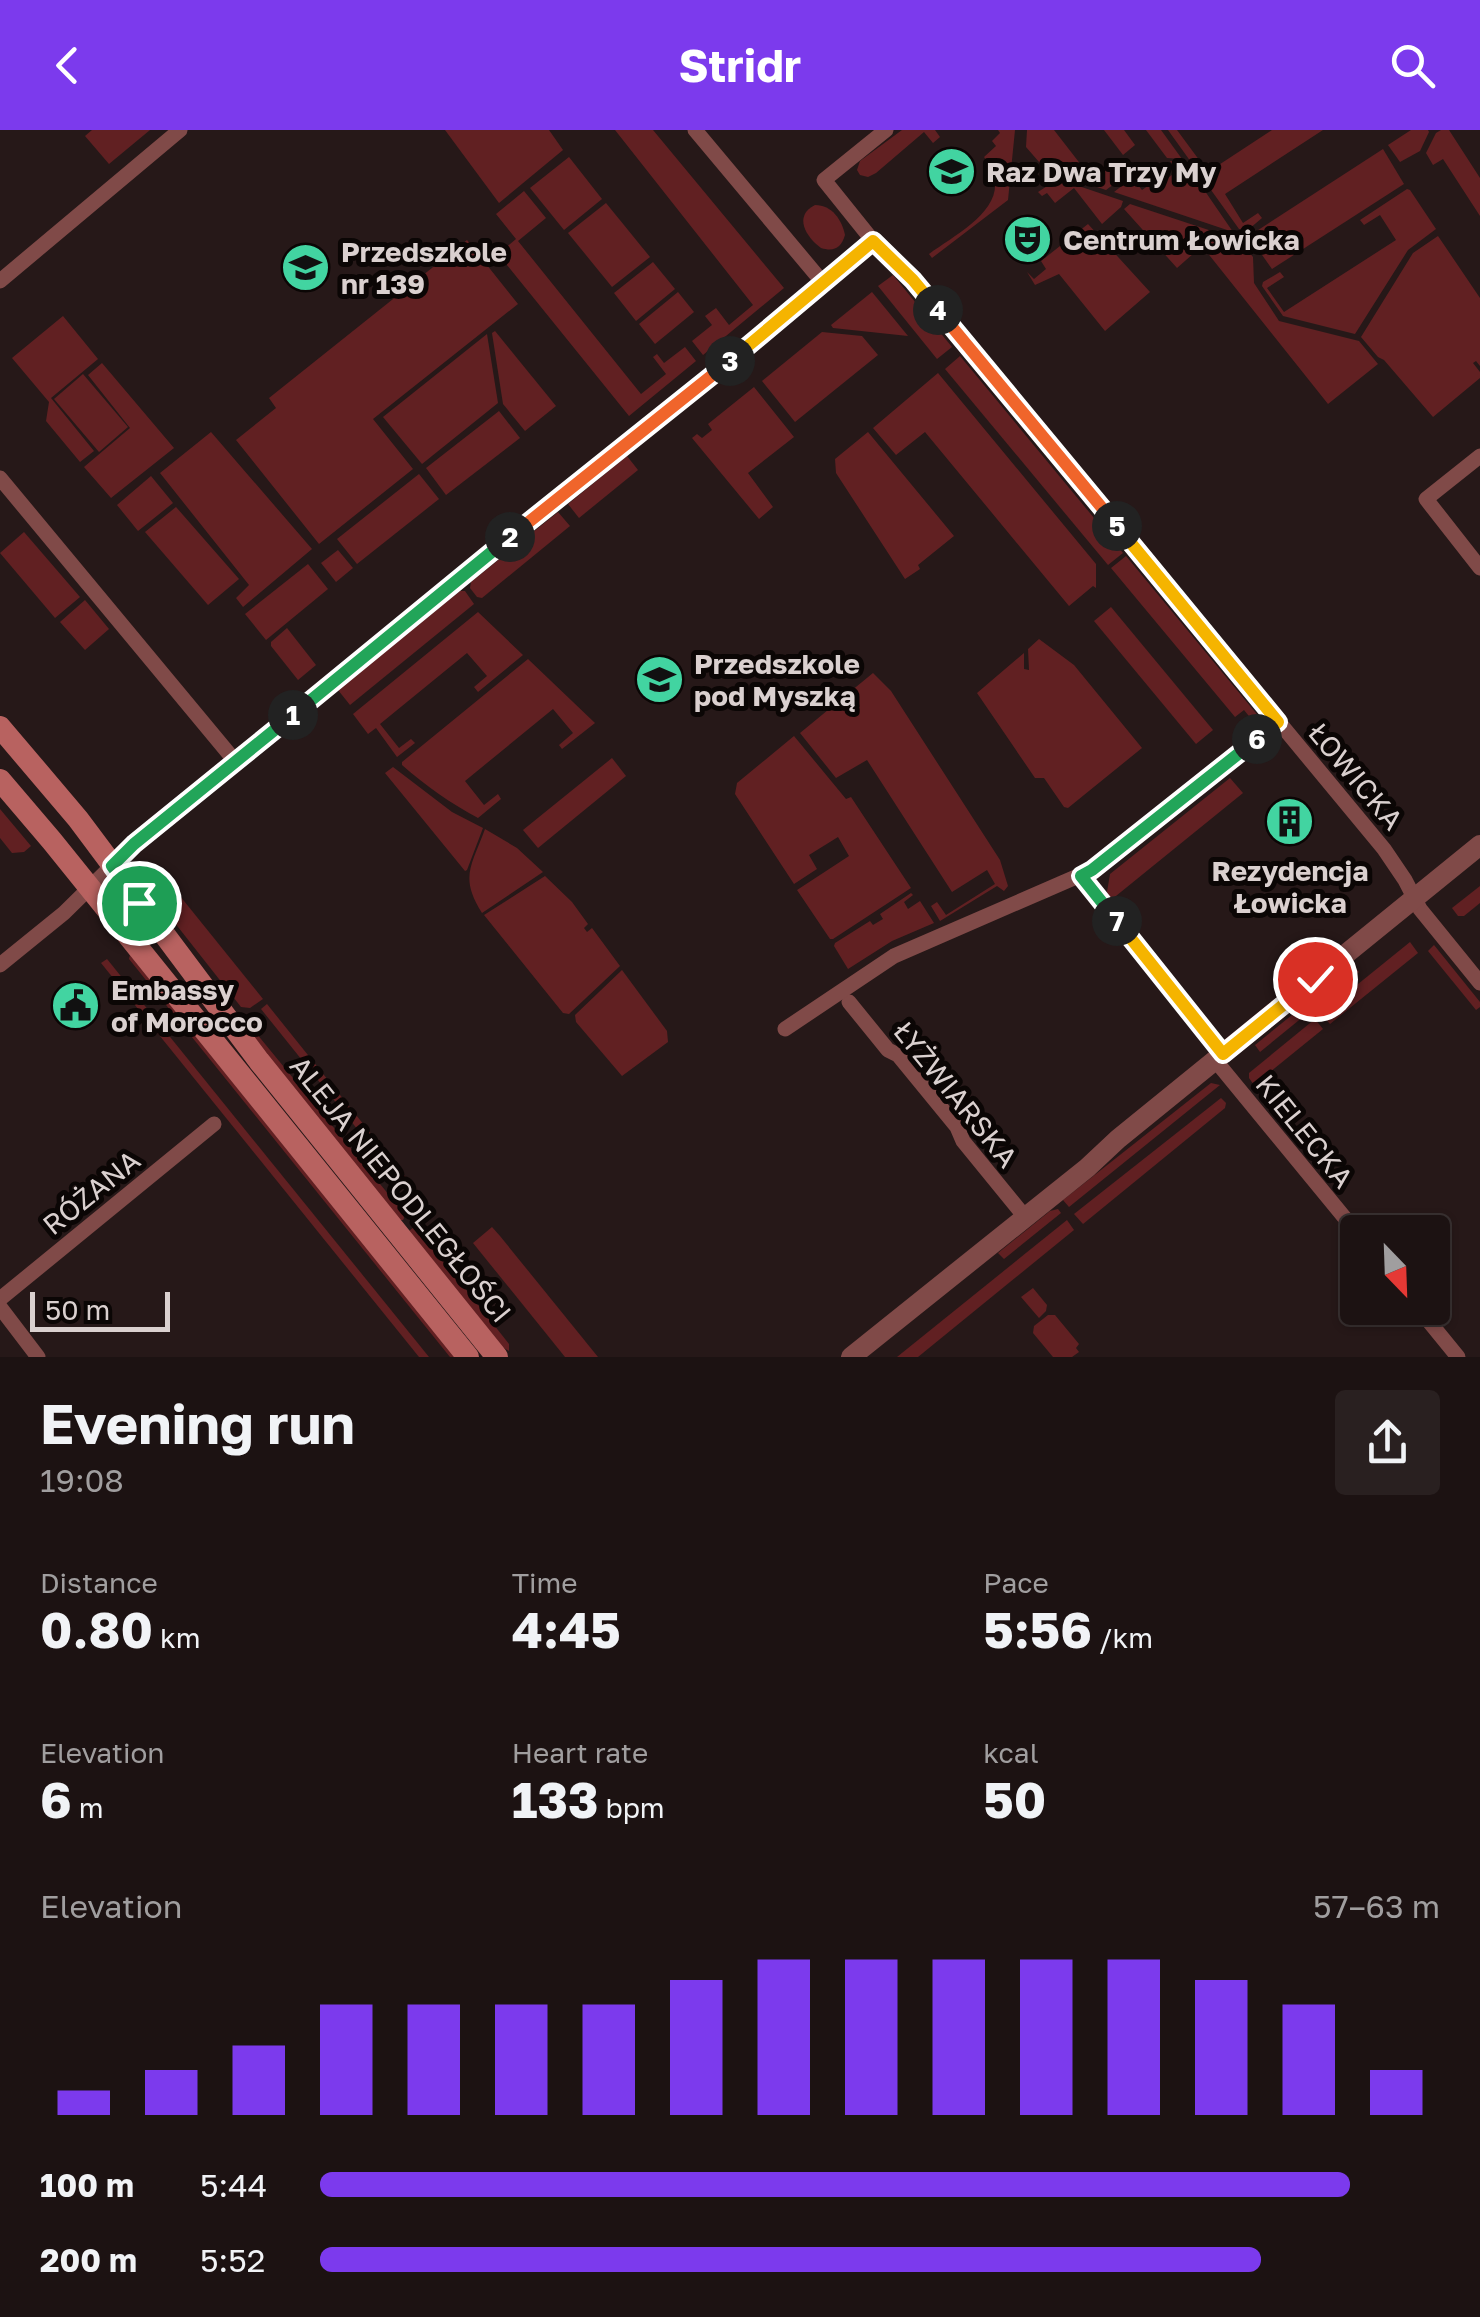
<!DOCTYPE html>
<meta charset="utf-8">
<style>
body{margin:0;font-family:"Golos Text",sans-serif;background:#292020;color:#f1f3f6;height:100vh;display:flex;flex-direction:column;font-size:38px;white-space:nowrap}
*{box-sizing:border-box;margin:0}
p{font-size:32px;color:#a09e9f}
.icon{flex:none;width:55px;height:55px;fill:none;stroke:currentColor;stroke-width:2;stroke-linecap:round;stroke-linejoin:round}
.map{position:relative;height:1227px;overflow:hidden}
.sheet{display:flex;flex-direction:column;background:#1c1212;flex:1}
.sheet>*{flex:none}
.needle{width:65px;rotate:157deg}
.fabs{position:absolute;left:1340px;top:1085px;display:grid;gap:20px}
.fabs a{display:grid;place-items:center;width:110px;height:110px;border-radius:10px;background:#1c1212;box-shadow:0 2px 8px #0004,0 0 0 2px #3a3232;font-size:50px}
.scale{position:absolute;left:30px;bottom:25px;width:140px;box-sizing:border-box;padding-left:10px;border:5px solid #dad0cf;border-top:0;font-size:28px;line-height:35px;white-space:nowrap;color:#dad0cf;-webkit-text-stroke:8px #0b0605;paint-order:stroke}
.pin{position:absolute;display:grid;place-items:center;width:85px;height:85px;color:#fff;margin:-42px;border:5px solid #fff;border-radius:50%;box-shadow:0 2px 10px #0007}
.km{position:absolute;width:50px;height:50px;margin:-25px;border-radius:50%;background:#222;color:#fff;font-size:28px;line-height:50px;text-align:center}
.round{display:grid;place-items:center;flex:none;width:105px;height:105px;border-radius:10px;background:#292020}
.summary{display:flex;align-items:center;justify-content:space-between;height:170px;padding:0 40px}
h1{font-size:55px;font-weight:700;line-height:75px}
.stats{display:grid;grid-template-columns:repeat(3,1fr);gap:15px;height:170px;padding:10px 40px}
.stats div{display:grid;align-content:center}
.stats b{font-size:50px;font-weight:700}
.stats small{font-size:28px;font-weight:400}
.stats p{font-size:28px}
.chart{height:280px;padding:20px 40px}
.chart p{display:flex;justify-content:space-between}
.chart svg{width:100%;height:180px;margin-top:10px;stroke:#7c3aed;stroke-width:6}
ul{padding:0 40px;list-style:none;font-size:32px}
li{display:grid;grid-template-columns:160px 120px 1fr;align-items:center;height:75px}
li i{height:25px;border-radius:12px;background:#7c3aed}
header{display:flex;justify-content:space-between;align-items:center;height:130px;padding:0 40px;background:#7c3aed;color:#fff;font-size:45px;font-weight:700}
.map>svg:first-child{display:block}
.green{fill:#612022}
.lines{fill:none;stroke-linecap:round;stroke-linejoin:round}
.minor{stroke:#804a48;stroke-width:15}
.tertiary{stroke:#804a48;stroke-width:20}
.secondary{stroke:#b86260;stroke-width:22}
.split-1-casing{stroke:#fff;stroke-width:20}
.split-2-casing{stroke:#fff;stroke-width:20}
.split-3-casing{stroke:#fff;stroke-width:20}
.split-4-casing{stroke:#fff;stroke-width:20}
.split-5-casing{stroke:#fff;stroke-width:20}
.split-6-casing{stroke:#fff;stroke-width:20}
.split-7-casing{stroke:#fff;stroke-width:20}
.split-8-casing{stroke:#fff;stroke-width:20}
.split-1{stroke:#22a559;stroke-width:12}
.split-2{stroke:#22a559;stroke-width:12}
.split-3{stroke:#f0652b;stroke-width:12}
.split-4{stroke:#f5b400;stroke-width:12}
.split-5{stroke:#f0652b;stroke-width:12}
.split-6{stroke:#f5b400;stroke-width:12}
.split-7{stroke:#22a559;stroke-width:12}
.split-8{stroke:#f5b400;stroke-width:12}
.labels{text-anchor:middle;dominant-baseline:central;stroke-width:10;stroke-linejoin:round;paint-order:stroke}
.poi-label{font-size:28px;font-weight:bold;fill:#dad0cf;stroke:#0b0605;text-anchor:start}
.street-label{font-size:28px;fill:#dad0cf;stroke:#0b0605}
</style>
<header><svg class="icon" aria-label="back" viewBox="0 0 24 24"><path d="M15 5l-7 7 7 7"/></svg>Stridr<svg class="icon" aria-label="search" viewBox="0 0 24 24"><circle cx="10" cy="10" r="6"/><path d="M15 15l6 6"/></svg></header>
<div class="map">
<svg width="1480" height="1227" viewBox="0 0 1480 1227">
<rect width="100%" height="100%" fill="#261818"/>
<g class="green">
<path d="M92 0H150L109 34 85 6Z"/>
<path d="M445 0H549L563 20 499 73Z"/>
<path d="M615 0H653L784 158 703 225 692 211 712 195 705 186 716 178 729 195 753 175Z"/>
<path d="M902 0H935L940 7 933 13 924 2 876 43 868 47 860 45 857 40 860 31Z"/>
<path d="M998 0H1015L1008 70 932 128 929 124C960 101 1020 73 984 27L996 16 992 11 1000 3Z"/>
<path d="M1027 0H1054L1092 49 1107 37 1118 51 1106 60 1046 40 1026 17Z"/>
<path d="M1104 0H1124L1135 15 1123 25Z"/>
<path d="M1146 0H1161L1182 29 1167 28Z"/>
<path d="M1168 0H1177L1208 42 1272 0H1323L1225 64 1243 93 1258 83 1262 88 1249 99H1239Z"/>
<path d="M1411 0H1428L1429 2 1420 21 1400 32 1388 15Z"/>
<path d="M1441 0H1449L1480 48V86L1443 29 1433 35 1426 23 1436 3Z"/>
<path d="M1383 19 1404 54 1272 139 1250 108 1252 104Z"/>
<path d="M569 27 602 69 564 100 530 58Z"/>
<path d="M1170 31 1185 32 1233 102 1114 62 1132 48 1142 60 1152 53 1156 57 1177 41Z"/>
<path d="M1058 49 1123 71 1121 77 1102 94 1074 58 1055 73 1047 63 1042 66 1038 62Z"/>
<path d="M1407 59 1410 60 1436 99 1408 120 1355 204 1283 186 1262 156 1263 152 1280 142 1284 147 1267 158 1284 182 1396 110 1380 85 1364 95 1360 90Z"/>
<path d="M524 61 546 88 518 111 641 264 666 244 653 227 657 224 664 233 685 217 696 231 629 286 498 124 516 109 496 84Z"/>
<path d="M606 73 650 127 612 157 568 103Z"/>
<path d="M1130 74 1239 110 1253 127 1254 153 1279 191 1359 211 1378 234 1328 274 1202 116 1177 138 1124 79Z"/>
<path d="M815 75C832 75 842 90 845 105 841 118 834 122 821 118 806 107 793 86 815 75Z"/>
<path d="M1088 94 1150 162 1105 201 1059 144 1035 155 1027 142 1034 149 1046 139 1041 131Z"/>
<path d="M1438 106 1480 168V236L1476 231 1473 233 1480 242V248L1433 287 1384 230 1378 227 1361 207 1413 123Z"/>
<path d="M467 110 518 174 373 289 413 339 319 414 236 310 276 278 269 268Z"/>
<path d="M653 132 675 159 636 191 614 163Z"/>
<path d="M893 145 952 217 937 229 878 156Z"/>
<path d="M678 162 694 182 655 214 639 194Z"/>
<path d="M872 162 908 206 833 198 831 195Z"/>
<path d="M63 186 98 229 51 268 94 321 80 332 46 291 49 272 12 228Z"/>
<path d="M495 201 556 276 525 301 503 274 492 203Z"/>
<path d="M822 202 862 206 878 225 795 292 762 251Z"/>
<path d="M487 204 498 273 422 334 383 287Z"/>
<path d="M960 226 1123 423 1108 435 945 239Z"/>
<path d="M102 233 174 318 111 368 84 337 130 298 88 245Z"/>
<path d="M938 243 1096 434V458L1093 456 1069 476 925 302 896 325 873 298Z"/>
<path d="M83 244 128 297 99 322 54 269Z"/>
<path d="M754 257 794 307 748 343 773 377 759 389 692 308 697 304 702 308 712 300 708 294Z"/>
<path d="M499 281 520 308 446 365 426 338Z"/>
<path d="M211 302 312 419 243 477 236 468 249 455 160 343Z"/>
<path d="M868 302 954 406 918 435 920 439 905 449 836 343 835 329Z"/>
<path d="M627 326 638 340 579 388 568 374Z"/>
<path d="M419 344 439 369 357 434 337 409Z"/>
<path d="M151 346 173 373 138 401 117 375Z"/>
<path d="M176 377 239 449 208 475 145 402Z"/>
<path d="M558 382 570 396 482 468 477 467 470 458 471 452Z"/>
<path d="M24 402 80 467 55 488 0 423Z"/>
<path d="M338 420 353 438 336 452 321 433Z"/>
<path d="M1126 426 1260 588 1257 596 1244 580 1235 587 1111 438Z"/>
<path d="M308 434 328 459 266 510 245 484Z"/>
<path d="M460 461H465L474 474 350 575 338 560Z"/>
<path d="M85 470 109 499 85 520 60 492Z"/>
<path d="M1111 477 1213 600 1196 614 1094 491Z"/>
<path d="M478 482 523 525 478 562 474 557 487 546 467 523 380 594 399 618 411 609 415 613 397 627 376 598 368 604 353 584Z"/>
<path d="M287 498 316 535 298 550 271 516V512Z"/>
<path d="M1039 509 1074 535 1142 618 1068 678 1064 677 1044 648H1035L977 563 1024 523V539L1029 540 1028 519Z"/>
<path d="M528 529 595 593 562 619 559 615 573 603 553 579 465 651 484 675 498 664 501 669 478 688C450 673 426 656 402 635V632Z"/>
<path d="M873 543 891 561 1000 730 1008 756 1004 761 997 756 940 791 931 776 937 772 946 785 995 754 987 740 952 762 867 630 836 648 800 603Z"/>
<path d="M794 606 846 669 851 667 911 758 833 809H830L797 760 849 726 838 707 809 725 817 739 794 754 735 664 737 653Z"/>
<path d="M612 628 626 646 538 718 523 700Z"/>
<path d="M393 637 452 682 483 698 467 740 465 741 385 643Z"/>
<path d="M1230 648 1243 663 1111 770 1107 762 1110 744Z"/>
<path d="M0 679 31 716 24 722 12 723 0 708Z"/>
<path d="M485 699 517 718 543 742 482 783C459 747 472 735 485 699Z"/>
<path d="M545 746 572 772 588 794 584 798 587 802 592 798 620 836 569 884 563 883 484 785Z"/>
<path d="M1480 756V773L1464 786H1458L1452 778Z"/>
<path d="M163 763 180 766 263 869 250 878 241 877 156 769Z"/>
<path d="M911 763 913 765 904 772 908 779 920 771 934 793 892 811 848 839 834 816 835 813 870 791 873 795 883 789 880 784Z"/>
<path d="M1410 812 1418 823 1330 894 1321 884Z"/>
<path d="M1434 815 1480 872V877L1476 880 1428 821Z"/>
<path d="M130 825 455 1227H450L129 829Z"/>
<path d="M107 829 429 1227H419L101 833Z"/>
<path d="M1353 836 1359 842 1316 877 1311 870Z"/>
<path d="M622 840 667 901 668 912 622 946 576 892 575 885Z"/>
<path d="M267 874 425 1071 419 1076 261 879Z"/>
<path d="M1303 876 1309 882 1260 922 1255 915Z"/>
<path d="M1315 889 1323 899 1254 955 1249 948V943Z"/>
<path d="M252 898 403 1082 404 1088 403 1090H400L247 900Z"/>
<path d="M1211 953 1220 955 1069 1077 1063 1070Z"/>
<path d="M1221 968 1226 973 1225 978 1083 1094 1074 1084Z"/>
<path d="M1058 1079 1061 1083 1004 1129 998 1123 1050 1081Z"/>
<path d="M1067 1090 1074 1100 918 1227H897Z"/>
<path d="M414 1097 419 1100 509 1214V1221L502 1217 409 1101Z"/>
<path d="M492 1097 500 1106 598 1227H565L473 1113Z"/>
<path d="M1033 1158 1047 1175 1046 1181 1039 1188 1021 1167Z"/>
<path d="M1048 1185H1055L1079 1214 1076 1218 1079 1222 1072 1227H1053L1033 1203 1034 1196Z"/>
</g>
<g class="lines">
<g class="minor">
<path d="M695 0 824 154"/>
<path d="M873 111 913 150 1384 719 1405 750 1420 779 1480 853"/>
<path d="M0 151 180 0"/>
<path d="M1480 326 1426 369 1480 438"/>
<path d="M0 348 235 631"/>
<path d="M1081 746 1223 923"/>
<path d="M0 835 64 783 134 714 547 377 652 295 873 111 824 50 886 0"/>
<path d="M849 872 888 920 898 925 957 997 963 1011 1025 1087"/>
<path d="M785 899 894 826 1092 740 1278 592"/>
<path d="M1215 930 1358 1104"/>
<path d="M0 1169 214 994"/>
<path d="M0 1177 38 1227"/>
<path d="M1418 1178 1458 1227"/>
</g>
<path class="tertiary" d="M851 1227 1087 1038 1118 1009 1480 715"/>
<g class="secondary">
<path d="M0 597 78 689 259 931 497 1227"/>
<path d="M0 650 52 711 468 1227"/>
</g>
</g>
<g class="lines">
<defs>
<path id="split-1" d="M139 773 112 736 134 714 293 585"/>
<path id="split-2" d="M293 585 510 407"/>
<path id="split-3" d="M510 407 730 231"/>
<path id="split-4" d="M730 231 873 111 913 150 938 180"/>
<path id="split-5" d="M938 180 1117 396"/>
<path id="split-6" d="M1117 396 1278 592 1257 609"/>
<path id="split-7" d="M1117 791 1081 746 1092 740 1257 609"/>
<path id="split-8" d="M1117 791 1223 924 1315 849"/>
</defs>
<use href="#split-1" class="split-1-casing"/>
<use href="#split-2" class="split-2-casing"/>
<use href="#split-3" class="split-3-casing"/>
<use href="#split-4" class="split-4-casing"/>
<use href="#split-5" class="split-5-casing"/>
<use href="#split-6" class="split-6-casing"/>
<use href="#split-7" class="split-7-casing"/>
<use href="#split-8" class="split-8-casing"/>
<use href="#split-1" class="split-1"/>
<use href="#split-2" class="split-2"/>
<use href="#split-3" class="split-3"/>
<use href="#split-4" class="split-4"/>
<use href="#split-5" class="split-5"/>
<use href="#split-6" class="split-6"/>
<use href="#split-7" class="split-7"/>
<use href="#split-8" class="split-8"/>
</g>
<defs>
<symbol id="school-disc" viewBox="-11 -11 22 22"><circle r="9.5" fill="#42d4a1" stroke="#0b0605"/><path d="M0-5L7-2L0 1L-7-2ZM-4 1L0 2.5L4 1V4Q0 6-4 4Z" fill="#111"/></symbol>
<symbol id="theatre-disc" viewBox="-11 -11 22 22"><circle r="9.5" fill="#42d4a1" stroke="#0b0605"/><path d="M-5-5.5Q0-4 5-5.5V0Q5 5 0 6Q-5 5-5 0ZM-3.3-2.5H-1v1.5H-3.3ZM1-2.5H3.3v1.5H1ZM-2.8 1Q0 5.5 2.8 1Z" fill="#111"/></symbol>
<symbol id="building-disc" viewBox="-11 -11 22 22"><circle r="9.5" fill="#42d4a1" stroke="#0b0605"/><path d="M-4-6H4V6H1V3H-1V6H-4ZM-2.5-4.3h1.7v1.8h-1.7ZM.8-4.3h1.7v1.8H.8ZM-2.5-1h1.7V.8h-1.7ZM.8-1h1.7V.8H.8Z" fill="#111"/></symbol>
<symbol id="civic-disc" viewBox="-11 -11 22 22"><circle r="9.5" fill="#42d4a1" stroke="#0b0605"/><path d="M-.6-6.5H3V-4.5H.6V-3L4-1V1h2V6H-6V1h2V-1L-.6-3ZM-1.2 2.5V6h2.4V2.5Z" fill="#111"/></symbol>
</defs>
<g fill-rule="evenodd">
<use href="#school-disc" x="924" y="14" width="55" height="55"/>
<use href="#theatre-disc" x="1000" y="82" width="55" height="55"/>
<use href="#school-disc" x="278" y="110" width="55" height="55"/>
<use href="#school-disc" x="632" y="522" width="55" height="55"/>
<use href="#building-disc" x="1262" y="664" width="55" height="55"/>
<use href="#civic-disc" x="48" y="848" width="55" height="55"/>
</g>
<g class="labels">
<g class="poi-label">
<text x="986" y="41">Raz Dwa Trzy My</text>
<text x="1063" y="109">Centrum Łowicka</text>
<text x="341" y="121">Przedszkole<tspan x="341" dy="32">nr 139</tspan></text>
<text x="694" y="533">Przedszkole<tspan x="694" dy="32">pod Myszką</tspan></text>
<text x="1290" y="740" text-anchor="middle">Rezydencja<tspan x="1290" dy="32">Łowicka</tspan></text>
<text x="111" y="859">Embassy<tspan x="111" dy="32">of Morocco</tspan></text>
</g>
<g class="street-label">
<text transform="translate(1356 646) rotate(50)">ŁOWICKA</text>
<text transform="translate(956 964) rotate(51)">ŁYŻWIARSKA</text>
<text transform="translate(1305 1001) rotate(51)">KIELECKA</text>
<text transform="translate(401 1059) rotate(51)">ALEJA NIEPODLEGŁOŚCI</text>
<text transform="translate(91 1062) rotate(-39)">RÓŻANA</text>
</g>
</g>
</svg>
<div class="fabs">
<a><svg class="needle" viewBox="-14 -14 28 28"><path d="M0-13l5 13h-10z" fill="#e53935"/><path d="M0 13l5-13h-10z" fill="#a09e9f"/></svg></a>
</div>
<div class="scale">50 m</div>
<div class="pin" style="left:139px;top:773px;background:#1e9e55"><svg class="icon" aria-label="arrive" viewBox="0 0 24 24"><path d="M6 21V4h12l-3 4 3 4H6"/></svg></div>
<div class="pin" style="left:1315px;top:849px;background:#d93025"><svg class="icon" aria-label="check" viewBox="0 0 24 24"><path d="M5 12l5 5 9-10"/></svg></div>
<b class="km" style="left:293px;top:585px">1</b>
<b class="km" style="left:510px;top:407px">2</b>
<b class="km" style="left:730px;top:231px">3</b>
<b class="km" style="left:938px;top:180px">4</b>
<b class="km" style="left:1117px;top:396px">5</b>
<b class="km" style="left:1257px;top:609px">6</b>
<b class="km" style="left:1117px;top:791px">7</b>
</div>
<section class="sheet">
<div class="summary"><div><h1>Evening run</h1><p>19:08</p></div><a class="round"><svg class="icon" aria-label="share" viewBox="0 0 24 24"><path d="M12 15V3M7 8l5-5 5 5M5 13v7h14v-7"/></svg></a></div>
<div class="stats">
<div><p>Distance</p><b>0.80<small> km</small></b></div>
<div><p>Time</p><b>4:45</b></div>
<div><p>Pace</p><b>5:56<small> /km</small></b></div>
</div>
<div class="stats">
<div><p>Elevation</p><b>6<small> m</small></b></div>
<div><p>Heart rate</p><b>133<small> bpm</small></b></div>
<div><p>kcal</p><b>50</b></div>
</div>
<div class="chart"><p><span>Elevation</span>57–63 m</p>
<svg viewBox="0 0 160 44" preserveAspectRatio="none"><path d="M5 44V38M15 44V33M25 44V27M35 44V17M45 44V17M55 44V17M65 44V17M75 44V11M85 44V6M95 44V6M105 44V6M115 44V6M125 44V6M135 44V11M145 44V17M155 44V33"/></svg>
</div>
<ul>
<li><b>100 m</b>5:44<i style="width:92%"></i></li>
<li><b>200 m</b>5:52<i style="width:84%"></i></li>
</ul>
</section>
